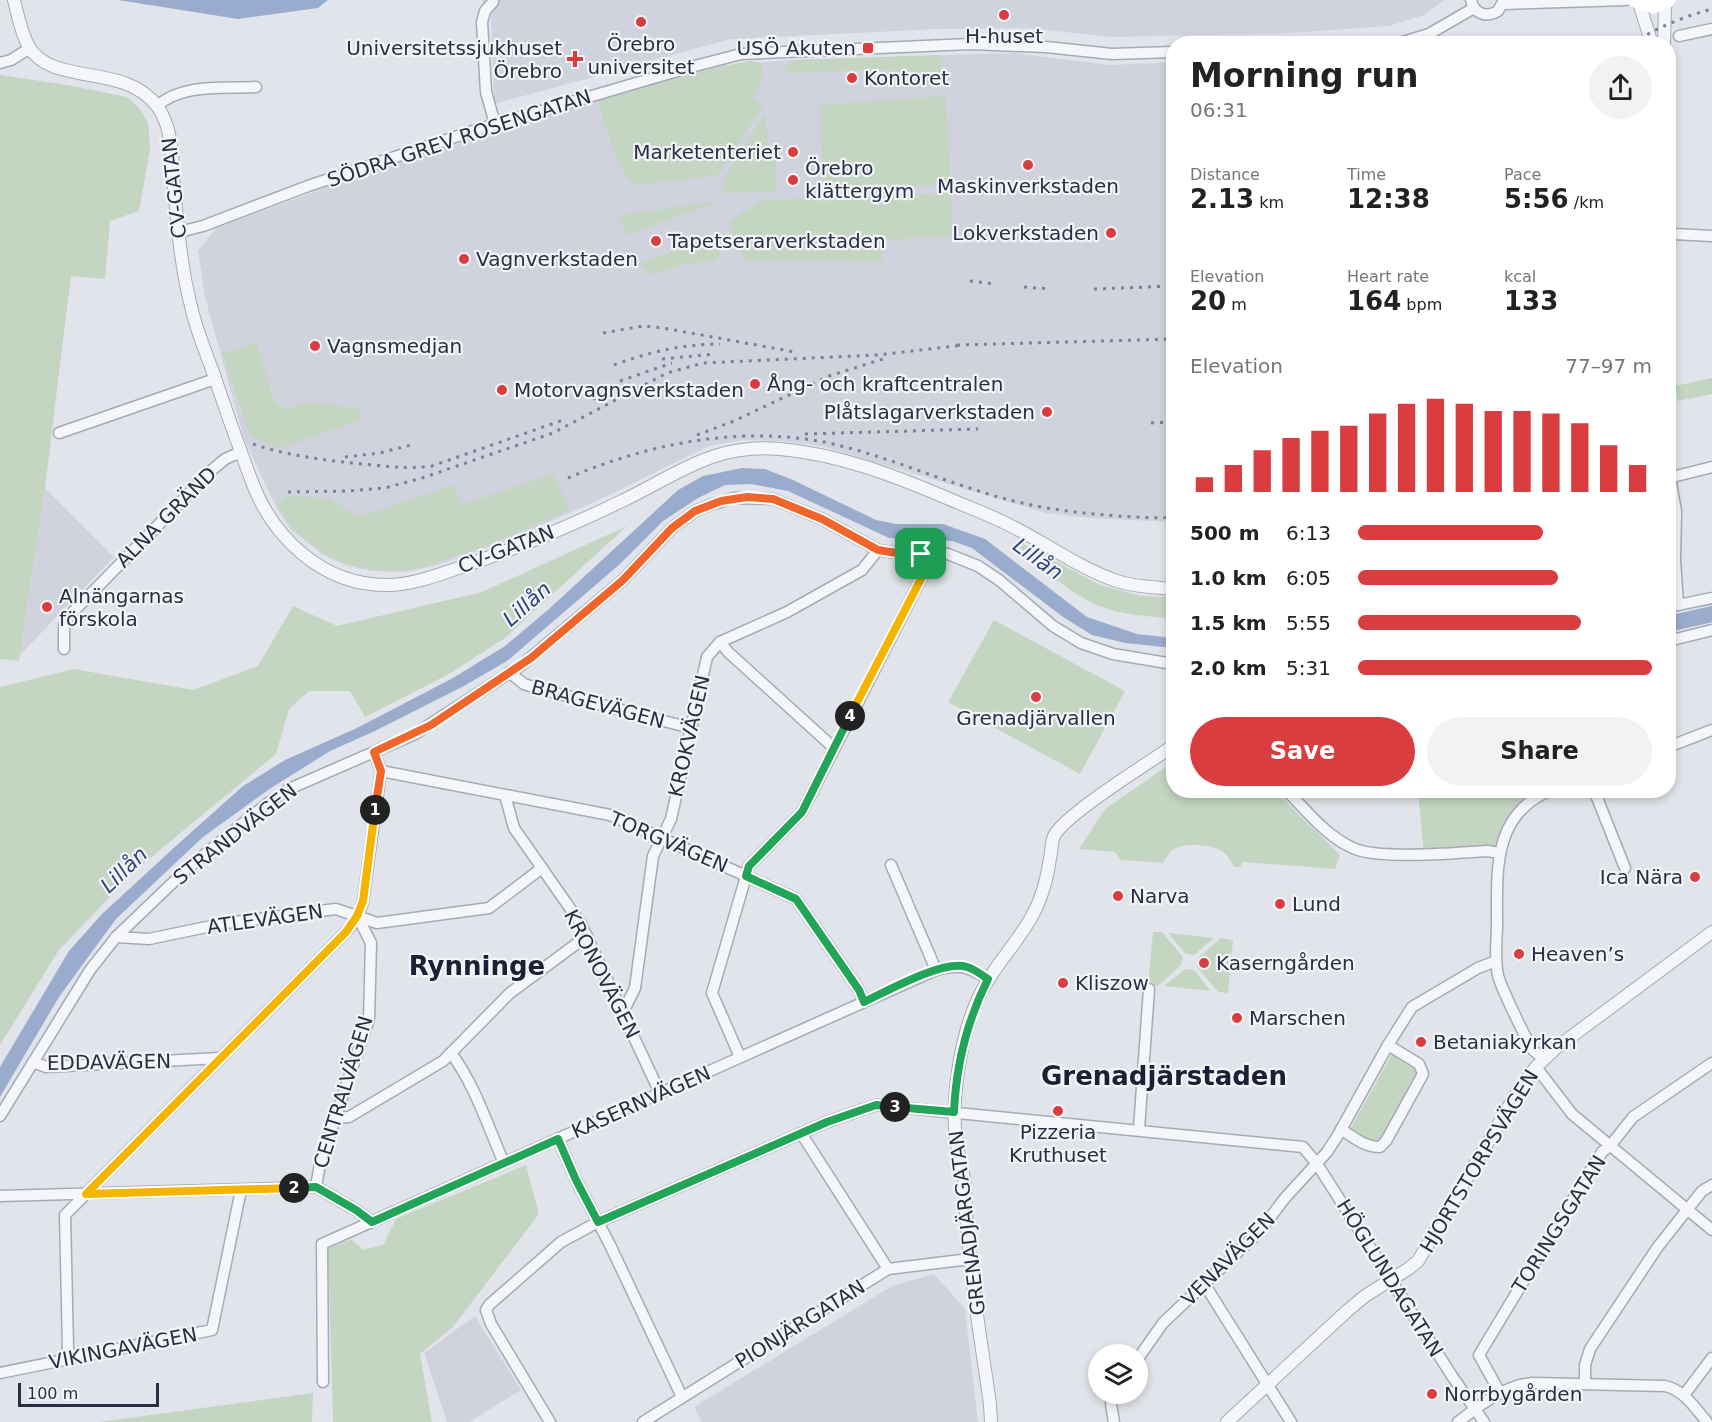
<!DOCTYPE html>
<meta charset="utf-8">
<style>
body{margin:0;font-family:"DejaVu Sans",sans-serif;background:#f2f2f2;color:#222;height:100vh;display:flex;flex-direction:column;font-size:22px;white-space:nowrap}
*{box-sizing:border-box;margin:0}
p{font-size:20px;color:#767676}
.icon{flex:none;width:33px;height:33px;fill:none;stroke:currentColor;stroke-width:2;stroke-linecap:round;stroke-linejoin:round}
.map{position:relative;flex:1;overflow:hidden}
.details{position:absolute;left:1166px;top:36px;width:510px;height:762px;display:flex;flex-direction:column;background:#fff;border-radius:24px;box-shadow:0 3px 9px #0003}
.details>*{flex:none}
.tools{position:absolute;left:1088px;top:1344px;display:grid;gap:12px}
.tools a{display:grid;place-items:center;width:60px;height:60px;border-radius:50%;background:#fff;box-shadow:0 3px 9px #0003;font-size:30px}
.scale{position:absolute;left:18px;bottom:15px;width:141px;box-sizing:border-box;padding-left:6px;border:3px solid #282f45;border-top:0;font-size:16px;line-height:21px;white-space:nowrap;color:#282f45;-webkit-text-stroke:4px #f2f4f8;paint-order:stroke}
.pin{position:absolute;display:grid;place-items:center;width:51px;height:51px;color:#fff;margin:-26px;border-radius:12px;box-shadow:0 3px 9px #0006}
.km{position:absolute;width:30px;height:30px;margin:-15px;border-radius:50%;background:#222;color:#fff;font-size:16px;line-height:30px;text-align:center}
.round{display:grid;place-items:center;flex:none;width:63px;height:63px;border-radius:32px;background:#f2f2f2}
.summary{display:flex;align-items:center;justify-content:space-between;height:102px;padding:0 24px}
h1{font-size:33px;font-weight:700;line-height:45px}
.figures{display:grid;grid-template-columns:repeat(3,1fr);gap:9px;height:102px;padding:6px 24px}
.figures div{display:grid;align-content:center}
.figures b{font-size:26px;font-weight:700}
.figures small{font-size:16px;font-weight:400}
.figures p{font-size:16px}
.chart{height:168px;padding:12px 24px}
.chart p{display:flex;justify-content:space-between}
.chart svg{width:100%;height:108px;margin-top:6px;stroke:#da3d3f;stroke-width:6}
.button{display:flex;gap:12px;margin-top:auto;padding:12px 24px}
.button a{flex:1;height:69px;border-radius:36px;background:#da3d3f;color:#fff;font-size:24px;font-weight:700;line-height:69px;text-align:center}
.button a+a{background:#f2f2f2;color:#222}
ul{padding:0 24px;list-style:none;font-size:20px}
li{display:grid;grid-template-columns:96px 72px 1fr;align-items:center;height:45px}
li i{height:15px;border-radius:8px;background:#da3d3f}
.map>svg:first-child{display:block}
.built{fill:#d0d3de}
.green{fill:#c4d6c2}
.water{fill:#9aacce}
.lines{fill:none;stroke-linecap:round;stroke-linejoin:round}
.river{stroke:#9aacce;stroke-width:16}
.minor-casing{stroke:#a6aab6;stroke-width:13}
.tertiary-casing{stroke:#a6aab6;stroke-width:14}
.minor{stroke:#f5f6f9;stroke-width:10}
.tertiary{stroke:#f5f6f9;stroke-width:12}
.secondary{stroke:#fff;stroke-width:15}
.rail{stroke:#7a8096;stroke-width:3;stroke-dasharray:3 6;stroke-linecap:butt}
.split-1-casing{stroke:#fff;stroke-width:12}
.split-2-casing{stroke:#fff;stroke-width:12}
.split-3-casing{stroke:#fff;stroke-width:12}
.split-4-casing{stroke:#fff;stroke-width:12}
.split-5-casing{stroke:#fff;stroke-width:12}
.split-1{stroke:#f0652b;stroke-width:8}
.split-2{stroke:#f5b400;stroke-width:8}
.split-3{stroke:#22a559;stroke-width:8}
.split-4{stroke:#22a559;stroke-width:8}
.split-5{stroke:#f5b400;stroke-width:8}
.poi-dot{fill:#da3d3f;stroke:#f2f4f8;stroke-width:2}
.labels{text-anchor:middle;dominant-baseline:central;stroke-width:4.5;stroke-linejoin:round;paint-order:stroke}
.poi-label{font-size:20px;fill:#282f45;stroke:#f2f4f8;text-anchor:start}
.street-label{font-size:20px;fill:#282f45;stroke:#f2f4f8}
.water-label{font-size:21px;font-style:italic;fill:#2f467d;stroke:#f2f4f8}
.district-label{font-size:26px;font-weight:bold;fill:#1a2036;stroke:#f2f4f8}
</style>
<div class="map">
<svg width="1712" height="1422" viewBox="0 0 1712 1422">
<rect width="100%" height="100%" fill="#e2e4eb"/>
<g class="built">
<path d="M482 0H1444L1424 15 1389 26 1289 33 1112 37 1027 28 939 29 731 39 494 104 491 17Z"/>
<path d="M1014 53 1110 65 1173 62V522L1089 518 1046 513 821 446 784 441 743 440 709 446 599 500 499 544 434 566 405 572 372 571 345 565 323 555 290 529 275 505 244 439 205 297 198 251 216 228 387 165 713 66 789 60Z"/>
<path d="M45 488 114 557 20 655Z"/>
<path d="M934 1274 965 1309 978 1422H702L694 1407 892 1286Z"/>
<path d="M475 1316 521 1390 469 1422H447L424 1353Z"/>
</g>
<g class="green">
<path d="M939 55 941 59 942 86 889 89 888 69 784 73 788 64 796 60Z"/>
<path d="M750 61 761 63 764 74 752 99 763 105 718 175 644 184C639 184 635 184 631 181 617 170 604 122 598 103L600 100 714 68Z"/>
<path d="M0 75 68 85 122 96 128 98 138 107 148 122 150 149 139 211 110 221 105 279 71 276 45 488 19 661 0 659Z"/>
<path d="M942 96 946 99 951 185 822 189 820 105Z"/>
<path d="M766 112 769 159H776L777 186 775 191 722 193 726 175Z"/>
<path d="M952 193V236L883 240 882 261 743 259 728 222 762 200Z"/>
<path d="M710 202 715 203 626 235 619 215Z"/>
<path d="M726 233 728 242 715 260 685 264 649 275 641 263Z"/>
<path d="M256 342 274 400 286 409 310 401 362 410 359 421 278 449 250 436 222 354Z"/>
<path d="M1712 378V394L1678 401 1675 386Z"/>
<path d="M553 474 569 510 496 542 433 564 405 571 372 570 347 564 325 555 292 528 276 504 288 496 329 498 359 517 454 485 461 505Z"/>
<path d="M627 526 505 638 449 674 365 717 350 691H309L289 709 276 754 137 869 59 950 0 1045V687L74 669 193 690 258 666 293 606 337 626 482 592Z"/>
<path d="M1018 541 1100 585 1141 596 1173 597V619C1152 616 1128 616 1108 609 1073 598 1043 569 1016 544Z"/>
<path d="M994 620 1125 691 1080 774 948 702Z"/>
<path d="M1173 762V790L1275 791 1340 855 1335 869 1242 862 1241 867H1234C1230 861 1228 855 1222 851 1210 844 1182 842 1171 851 1168 854 1165 859 1163 863L1121 860 1115 852 1079 849 1105 809Z"/>
<path d="M1418 791H1543L1494 851 1424 856Z"/>
<path d="M1153 932H1162L1183 957 1181 965 1158 986 1148 985Z"/>
<path d="M1168 933 1214 938 1194 955 1186 954Z"/>
<path d="M1221 938 1233 940 1228 993 1218 992 1197 967 1198 958Z"/>
<path d="M1185 969 1194 970 1211 991 1164 986Z"/>
<path d="M1392 1054C1404 1060 1416 1063 1418 1078L1378 1144 1349 1131Z"/>
<path d="M526 1165 539 1214 453 1327 420 1354 432 1422H333L328 1249 351 1239 363 1250 383 1245 396 1219Z"/>
<path d="M313 1393 312 1422H99Z"/>
</g>
<g class="water">
<path d="M118 0H328L318 8 238 19Z"/>
<path d="M742 468 765 469 793 480 876 520 896 524H943L985 539 1087 617 1137 634 1173 638V648L1125 643 1092 635 1063 617 972 548 952 541 889 538 788 491 751 484 725 485 698 498 663 521 620 564 507 661 464 686 375 731 330 751 271 788 203 837 116 919 59 997 0 1097V1067L69 951 102 914 177 845 243 786 285 760 357 728 453 678 505 646 549 609 678 490 703 476Z"/>
</g>
<g class="lines">
<path class="river" d="M1668 624 1712 614"/>
<defs>
<g id="minor">
<path d="M1471 0C1474 14 1486 18 1498 11L1504 0"/>
<path d="M493 2 485 11 482 22 486 92 495 124"/>
<path d="M1503 4 1626 0"/>
<path d="M1679 36 1712 29"/>
<path d="M1396 44 1429 34 1474 8"/>
<path d="M0 63 11 60 30 48"/>
<path d="M157 106C183 83 223 89 256 87"/>
<path d="M1668 230 1674 234 1712 236"/>
<path d="M179 232 203 226 308 186 476 130 691 67 741 54 971 44 1046 47 1112 54 1173 52"/>
<path d="M59 433 215 379"/>
<path d="M1668 478 1712 467"/>
<path d="M1670 478 1676 511 1675 560 1678 605"/>
<path d="M1668 607 1712 598"/>
<path d="M1668 641 1712 630"/>
<path d="M720 642 728 652 834 748"/>
<path d="M64 649V626L69 616 212 470 225 459 241 452"/>
<path d="M509 672 524 684 536 688 691 728"/>
<path d="M1668 747 1712 730"/>
<path d="M381 771 610 815 746 876 796 899 859 990 864 1002"/>
<path d="M1286 790C1306 810 1327 837 1353 848 1377 860 1458 853 1487 851L1499 853"/>
<path d="M1594 790 1625 868"/>
<path d="M505 795 514 828 581 924 660 1093"/>
<path d="M891 865 936 970"/>
<path d="M116 937 149 939 226 923 336 909 377 923 489 908 542 868"/>
<path d="M623 1012 635 988 653 856 671 819 707 657 720 642 787 612 862 570 878 550"/>
<path d="M451 1053C475 1085 488 1127 504 1163"/>
<path d="M740 1057 712 993 749 866 802 812 922 577 921 554"/>
<path d="M1544 1059C1540 1056 1536 1053 1533 1050 1527 1041 1500 986 1498 975 1494 958 1497 941 1497 924 1497 871 1492 814 1551 790"/>
<path d="M33 1062 46 1067 220 1058"/>
<path d="M1536 1067 1572 1114 1712 1230"/>
<path d="M0 1116 90 970 116 937 188 868 268 803 289 789 415 734 523 664 623 580 672 528 695 511 710 505 734 498 773 499 822 519 878 550 897 553 948 554 978 566 999 580 1053 626 1081 643 1113 654 1173 664"/>
<path d="M336 1118 349 1117 443 1061 510 993 587 936"/>
<path d="M1139 1129 1149 989"/>
<path d="M1341 1129C1354 1138 1365 1147 1380 1147L1386 1141 1423 1074 1419 1064 1388 1045"/>
<path d="M801 1133 888 1269"/>
<path d="M558 1139 576 1180 610 1245 682 1397"/>
<path d="M316 1187 320 1163 369 1019 371 943 358 917 363 901 381 771 374 752"/>
<path d="M0 1196 316 1187 356 1210 372 1222"/>
<path d="M1205 1285 1291 1422"/>
<path d="M70 1358 68 1348 65 1215 346 932 358 917"/>
<path d="M1137 1360 1163 1323 1260 1231 1285 1198 1327 1152 1338 1135 1388 1045 1412 1007 1478 968 1496 961"/>
<path d="M0 1373 212 1330 241 1190"/>
<path d="M323 1382 322 1244 936 970C961 964 967 966 988 979"/>
<path d="M1585 1383V1365L1590 1349 1657 1248 1702 1191 1712 1185"/>
<path d="M1500 1393 1479 1355 1590 1171 1602 1152 1610 1146 1633 1117 1712 1063"/>
<path d="M1684 1395 1712 1358"/>
<path d="M550 1422 491 1324 486 1310 489 1305 561 1242 598 1222 827 1122 876 1105 1303 1147 1317 1164 1452 1376 1484 1422"/>
<path d="M643 1422 888 1269 970 1259"/>
<path d="M1114 1422 1111 1404 1115 1394"/>
<path d="M1458 1422C1480 1405 1505 1385 1533 1383L1665 1386C1684 1390 1695 1408 1707 1422"/>
</g>
<g id="tertiary">
<path d="M14 0C18 16 21 33 29 47 53 87 124 62 157 106 174 129 172 162 174 189 178 228 181 268 191 306 196 330 206 352 214 375 226 411 239 447 252 482 273 538 323 585 386 585 415 585 443 573 470 564 522 546 573 525 622 501 678 474 714 443 780 449 838 454 893 475 947 498 965 506 985 513 1003 522 1042 540 1076 567 1117 581 1134 587 1155 587 1173 589"/>
<path d="M1639 3 1652 44"/>
<path d="M1664 44 1665 6 1668 0"/>
<path d="M991 1422 990 1404C980 1333 967 1261 965 1188 964 1172 958 1155 956 1139 951 1101 960 1042 975 1006 989 971 1013 949 1031 918 1042 899 1047 880 1050 858 1052 851 1051 843 1054 836 1064 815 1150 762 1173 746"/>
<path d="M1227 1422 1347 1311 1365 1296 1408 1269 1418 1261 1518 1091 1536 1067 1556 1048 1712 932"/>
</g>
</defs>
<use href="#minor" class="minor-casing"/>
<use href="#tertiary" class="tertiary-casing"/>
<use href="#minor" class="minor"/>
<use href="#tertiary" class="tertiary"/>
<path class="secondary" d="M1635 0 1653 6 1668 0"/>
<g class="rail">
<path d="M1632 44C1655 28 1685 16 1712 9"/>
<path d="M970 281 995 284"/>
<path d="M1024 287 1051 289"/>
<path d="M1094 289 1173 286"/>
<path d="M603 333 643 326 663 328 795 352"/>
<path d="M957 345 1173 339"/>
<path d="M662 359 715 354"/>
<path d="M614 365C649 352 683 344 720 344"/>
<path d="M620 381 672 363"/>
<path d="M593 399 619 390"/>
<path d="M1151 423 1173 422"/>
<path d="M805 434 978 429"/>
<path d="M697 435 734 421 829 376 883 359"/>
<path d="M253 444C292 457 331 461 372 465 393 467 411 469 432 466L566 419"/>
<path d="M345 457 380 453 415 444"/>
<path d="M568 478C650 443 741 425 829 443 882 455 933 477 985 493 1029 507 1073 513 1119 516 1137 517 1155 519 1173 517"/>
<path d="M288 492 349 491 385 488 422 478 553 433 667 373 703 363 877 355 964 345"/>
</g>
</g>
<g class="lines">
<defs>
<path id="split-1" d="M375 810 381 771 374 752 431 725 531 658 623 580 672 528 695 511 721 501 747 497 773 499 822 519 878 550 897 553 921 554"/>
<path id="split-2" d="M294 1188 86 1194 346 932 357 916 363 901 375 810"/>
<path id="split-3" d="M294 1188 316 1187 356 1210 372 1222 558 1139 576 1180 598 1222 827 1122 876 1105 895 1107"/>
<path id="split-4" d="M850 716 802 812 749 866 746 876 796 899 859 990 864 1002C887 991 944 959 967 967 974 969 982 975 988 979 967 1021 956 1066 954 1112L895 1107"/>
<path id="split-5" d="M850 716 922 577 921 554"/>
</defs>
<use href="#split-1" class="split-1-casing"/>
<use href="#split-2" class="split-2-casing"/>
<use href="#split-3" class="split-3-casing"/>
<use href="#split-4" class="split-4-casing"/>
<use href="#split-5" class="split-5-casing"/>
<use href="#split-1" class="split-1"/>
<use href="#split-2" class="split-2"/>
<use href="#split-3" class="split-3"/>
<use href="#split-4" class="split-4"/>
<use href="#split-5" class="split-5"/>
</g>
<g class="poi-dot">
<circle cx="1004" cy="15" r="6"/>
<circle cx="641" cy="22" r="6"/>
<rect x="862" y="42" width="12" height="12" rx="3"/>
<path d="M572 50h6v6h6v6h-6v6h-6v-6h-6v-6h6z"/>
<circle cx="852" cy="78" r="6"/>
<circle cx="793" cy="152" r="6"/>
<circle cx="1028" cy="165" r="6"/>
<circle cx="793" cy="180" r="6"/>
<circle cx="1111" cy="233" r="6"/>
<circle cx="656" cy="241" r="6"/>
<circle cx="464" cy="259" r="6"/>
<circle cx="315" cy="346" r="6"/>
<circle cx="755" cy="384" r="6"/>
<circle cx="502" cy="390" r="6"/>
<circle cx="1047" cy="412" r="6"/>
<circle cx="47" cy="607" r="6"/>
<circle cx="1036" cy="697" r="6"/>
<circle cx="1695" cy="877" r="6"/>
<circle cx="1118" cy="896" r="6"/>
<circle cx="1280" cy="904" r="6"/>
<circle cx="1519" cy="954" r="6"/>
<circle cx="1204" cy="963" r="6"/>
<circle cx="1063" cy="983" r="6"/>
<circle cx="1237" cy="1018" r="6"/>
<circle cx="1421" cy="1042" r="6"/>
<circle cx="1058" cy="1111" r="6"/>
<circle cx="1432" cy="1394" r="6"/>
</g>
<g class="labels">
<g class="poi-label">
<text x="1004" y="36" text-anchor="middle">H-huset</text>
<text x="641" y="44" text-anchor="middle">Örebro<tspan x="641" dy="23">universitet</tspan></text>
<text x="562" y="48" text-anchor="end">Universitetssjukhuset<tspan x="562" dy="23">Örebro</tspan></text>
<text x="856" y="48" text-anchor="end">USÖ Akuten</text>
<text x="864" y="78">Kontoret</text>
<text x="781" y="152" text-anchor="end">Marketenteriet</text>
<text x="805" y="168">Örebro<tspan x="805" dy="23">klättergym</tspan></text>
<text x="1028" y="186" text-anchor="middle">Maskinverkstaden</text>
<text x="1099" y="233" text-anchor="end">Lokverkstaden</text>
<text x="668" y="241">Tapetserarverkstaden</text>
<text x="476" y="259">Vagnverkstaden</text>
<text x="327" y="346">Vagnsmedjan</text>
<text x="767" y="384">Ång- och kraftcentralen</text>
<text x="514" y="390">Motorvagnsverkstaden</text>
<text x="1035" y="412" text-anchor="end">Plåtslagarverkstaden</text>
<text x="59" y="596">Alnängarnas<tspan x="59" dy="23">förskola</tspan></text>
<text x="1036" y="718" text-anchor="middle">Grenadjärvallen</text>
<text x="1683" y="877" text-anchor="end">Ica Nära</text>
<text x="1130" y="896">Narva</text>
<text x="1292" y="904">Lund</text>
<text x="1531" y="954">Heaven’s</text>
<text x="1216" y="963">Kaserngården</text>
<text x="1075" y="983">Kliszow</text>
<text x="1249" y="1018">Marschen</text>
<text x="1433" y="1042">Betaniakyrkan</text>
<text x="1058" y="1132" text-anchor="middle">Pizzeria<tspan x="1058" dy="23">Kruthuset</tspan></text>
<text x="1444" y="1394">Norrbygården</text>
</g>
<g class="street-label">
<text transform="translate(459 138) rotate(-18)">SÖDRA GREV ROSENGATAN</text>
<text transform="translate(174 188) rotate(-96)">CV-GATAN</text>
<text transform="translate(166 517) rotate(-45)">ALNA GRÄND</text>
<text transform="translate(506 549) rotate(-21)">CV-GATAN</text>
<text transform="translate(598 704) rotate(15)">BRAGEVÄGEN</text>
<text transform="translate(689 736) rotate(-77)">KROKVÄGEN</text>
<text transform="translate(235 834) rotate(-38)">STRANDVÄGEN</text>
<text transform="translate(669 842) rotate(23)">TORGVÄGEN</text>
<text transform="translate(265 919) rotate(-8)">ATLEVÄGEN</text>
<text transform="translate(602 974) rotate(63)">KRONOVÄGEN</text>
<text transform="translate(109 1062) rotate(-1)">EDDAVÄGEN</text>
<text transform="translate(343 1092) rotate(-73)">CENTRALVÄGEN</text>
<text transform="translate(641 1102) rotate(-24)">KASERNVÄGEN</text>
<text transform="translate(1479 1161) rotate(-59)">HJORTSTORPSVÄGEN</text>
<text transform="translate(967 1223) rotate(-97)">GRENADJÄRGATAN</text>
<text transform="translate(1559 1224) rotate(-58)">TORINGSGATAN</text>
<text transform="translate(1228 1259) rotate(-45)">VENAVÄGEN</text>
<text transform="translate(1390 1278) rotate(58)">HÖGLUNDAGATAN</text>
<text transform="translate(800 1324) rotate(-32)">PIONJÄRGATAN</text>
<text transform="translate(123 1348) rotate(-11)">VIKINGAVÄGEN</text>
</g>
<g class="water-label">
<text transform="translate(1038 559) rotate(36)">Lillån</text>
<text transform="translate(527 604) rotate(-41)">Lillån</text>
<text transform="translate(124 870) rotate(-44)">Lillån</text>
</g>
<g class="district-label">
<text x="477" y="966">Rynninge</text>
<text x="1164" y="1076">Grenadjärstaden</text>
</g>
</g>
</svg>
<div class="tools">
<a><svg class="icon" aria-label="layers" viewBox="0 0 24 24"><path d="M12 4l9 5-9 5-9-5zM3 14l9 5 9-5"/></svg></a>
</div>
<div class="scale">100 m</div>
<div class="pin" style="left:921px;top:554px;background:#1e9e55"><svg class="icon" aria-label="arrive" viewBox="0 0 24 24"><path d="M6 21V4h12l-3 4 3 4H6"/></svg></div>
<b class="km" style="left:375px;top:810px">1</b>
<b class="km" style="left:294px;top:1188px">2</b>
<b class="km" style="left:895px;top:1107px">3</b>
<b class="km" style="left:850px;top:716px">4</b>
<section class="details">
<div class="summary"><div><h1>Morning run</h1><p>06:31</p></div><a class="round"><svg class="icon" aria-label="share" viewBox="0 0 24 24"><path d="M12 15V3M7 8l5-5 5 5M5 13v7h14v-7"/></svg></a></div>
<div class="figures">
<div><p>Distance</p><b>2.13<small> km</small></b></div>
<div><p>Time</p><b>12:38</b></div>
<div><p>Pace</p><b>5:56<small> /km</small></b></div>
</div>
<div class="figures">
<div><p>Elevation</p><b>20<small> m</small></b></div>
<div><p>Heart rate</p><b>164<small> bpm</small></b></div>
<div><p>kcal</p><b>133</b></div>
</div>
<div class="chart"><p><span>Elevation</span>77–97 m</p>
<svg viewBox="0 0 160 44" preserveAspectRatio="none"><path d="M5 44V38M15 44V33M25 44V27M35 44V22M45 44V19M55 44V17M65 44V12M75 44V8M85 44V6M95 44V8M105 44V11M115 44V11M125 44V12M135 44V16M145 44V25M155 44V33"/></svg>
</div>
<ul>
<li><b>500 m</b>6:13<i style="width:63%"></i></li>
<li><b>1.0 km</b>6:05<i style="width:68%"></i></li>
<li><b>1.5 km</b>5:55<i style="width:76%"></i></li>
<li><b>2.0 km</b>5:31<i style="width:100%"></i></li>
</ul>
<div class="button"><a>Save</a><a>Share</a></div>
</section>
</div>
